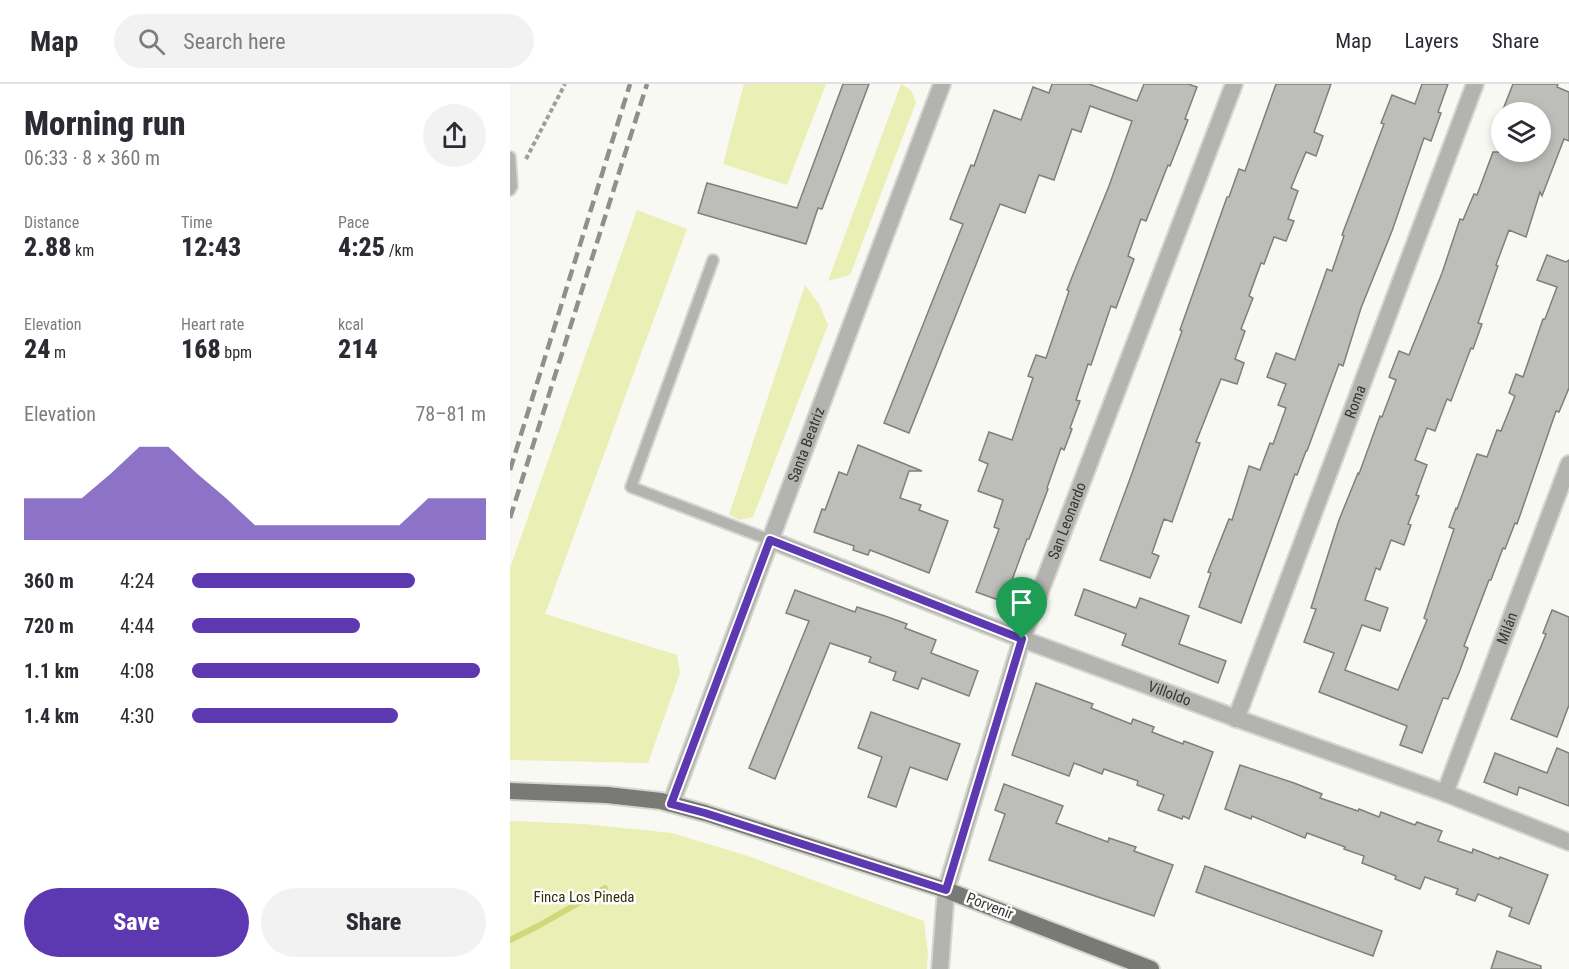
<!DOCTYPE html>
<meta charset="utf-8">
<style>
body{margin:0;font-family:"Roboto Condensed",sans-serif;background:#f2f2f3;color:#2b2b33;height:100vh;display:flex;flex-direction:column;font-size:22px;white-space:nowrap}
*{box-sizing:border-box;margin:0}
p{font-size:20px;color:#7c7c81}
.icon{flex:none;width:33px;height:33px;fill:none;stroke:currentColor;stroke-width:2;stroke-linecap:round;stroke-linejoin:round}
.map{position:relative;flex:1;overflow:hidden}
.drawer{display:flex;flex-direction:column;background:#fff;width:510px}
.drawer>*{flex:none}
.tools{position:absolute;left:981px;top:18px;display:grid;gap:12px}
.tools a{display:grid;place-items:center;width:60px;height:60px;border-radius:50%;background:#fff;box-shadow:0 3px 9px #0003;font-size:30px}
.pin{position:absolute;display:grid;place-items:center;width:51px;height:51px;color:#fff;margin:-62px -26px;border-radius:50% 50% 50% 0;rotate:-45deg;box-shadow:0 0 6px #0007}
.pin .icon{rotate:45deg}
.round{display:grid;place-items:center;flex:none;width:63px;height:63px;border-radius:32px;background:#f2f2f3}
.headline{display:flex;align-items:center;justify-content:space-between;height:102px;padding:0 24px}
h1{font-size:33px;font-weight:800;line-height:45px}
.figures{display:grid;grid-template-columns:repeat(3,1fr);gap:9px;height:102px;padding:6px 24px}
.figures div{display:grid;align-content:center}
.figures b{font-size:26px;font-weight:800}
.figures small{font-size:16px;font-weight:400}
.figures p{font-size:16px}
.chart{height:168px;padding:12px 24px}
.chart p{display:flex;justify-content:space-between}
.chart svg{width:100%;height:108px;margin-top:6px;fill:#5d39b1;opacity:.7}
.action{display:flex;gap:12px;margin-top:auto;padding:12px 24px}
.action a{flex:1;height:69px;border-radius:36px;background:#5d39b1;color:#fff;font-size:24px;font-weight:800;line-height:69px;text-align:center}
.action a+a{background:#f2f2f3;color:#2b2b33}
ul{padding:0 24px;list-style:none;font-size:20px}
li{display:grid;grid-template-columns:96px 72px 1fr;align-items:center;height:45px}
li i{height:15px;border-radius:8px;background:#5d39b1}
header{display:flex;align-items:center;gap:36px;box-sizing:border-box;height:84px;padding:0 30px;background:#fff;border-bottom:2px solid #e1e1e2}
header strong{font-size:28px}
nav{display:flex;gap:33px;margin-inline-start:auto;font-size:21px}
.search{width:420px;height:54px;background:#f2f2f3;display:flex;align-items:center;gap:15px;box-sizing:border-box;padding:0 21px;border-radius:33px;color:#7c7c81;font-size:22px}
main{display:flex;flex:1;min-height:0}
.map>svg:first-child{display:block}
.green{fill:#eaefb5}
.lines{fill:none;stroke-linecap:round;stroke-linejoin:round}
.stream{stroke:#d2d879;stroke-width:6}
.building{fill:#bdbeb9;stroke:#80807b;stroke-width:1.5}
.service-casing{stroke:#d5d6d0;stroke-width:14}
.minor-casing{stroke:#d5d6d0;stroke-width:20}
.tertiary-casing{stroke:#d5d6d0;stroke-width:20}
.primary-casing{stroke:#d5d6d0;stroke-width:20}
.path{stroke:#9e9e9a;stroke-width:4;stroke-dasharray:4.5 3;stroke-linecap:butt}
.service{stroke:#b3b3b0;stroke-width:10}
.minor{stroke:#b3b3b0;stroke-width:16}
.tertiary{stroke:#b3b3b0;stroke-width:16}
.primary{stroke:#797975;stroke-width:16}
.rail{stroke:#8f8f8b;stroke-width:4.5;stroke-dasharray:12 6;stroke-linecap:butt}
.route-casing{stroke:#fff;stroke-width:12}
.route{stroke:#5d39b1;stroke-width:8}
.labels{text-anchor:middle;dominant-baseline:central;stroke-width:5;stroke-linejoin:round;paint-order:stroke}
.street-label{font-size:15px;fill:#353533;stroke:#fff}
.park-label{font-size:15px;fill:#303208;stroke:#fff}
</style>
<header>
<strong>Map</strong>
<div class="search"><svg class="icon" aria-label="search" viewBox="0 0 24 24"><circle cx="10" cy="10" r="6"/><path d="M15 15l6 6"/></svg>Search here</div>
<nav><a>Map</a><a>Layers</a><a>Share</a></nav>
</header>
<main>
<section class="drawer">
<div class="headline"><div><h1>Morning run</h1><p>06:33 · 8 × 360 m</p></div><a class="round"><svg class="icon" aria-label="share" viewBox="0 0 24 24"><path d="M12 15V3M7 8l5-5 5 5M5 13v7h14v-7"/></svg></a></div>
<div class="figures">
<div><p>Distance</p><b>2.88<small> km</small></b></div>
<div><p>Time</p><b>12:43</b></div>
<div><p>Pace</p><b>4:25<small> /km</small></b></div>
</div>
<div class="figures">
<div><p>Elevation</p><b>24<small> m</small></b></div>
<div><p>Heart rate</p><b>168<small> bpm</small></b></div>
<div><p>kcal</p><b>214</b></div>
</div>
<div class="chart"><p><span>Elevation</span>78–81 m</p>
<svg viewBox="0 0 160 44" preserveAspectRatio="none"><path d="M0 44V27L10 27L20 27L30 17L40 6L50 6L60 17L70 27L80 38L90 38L100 38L110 38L120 38L130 38L140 27L150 27L160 27V44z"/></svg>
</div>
<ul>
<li><b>360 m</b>4:24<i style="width:76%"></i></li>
<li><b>720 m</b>4:44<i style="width:57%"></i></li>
<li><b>1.1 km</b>4:08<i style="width:98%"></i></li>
<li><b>1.4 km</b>4:30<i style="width:70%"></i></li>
</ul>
<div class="action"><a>Save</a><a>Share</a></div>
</section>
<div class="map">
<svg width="1059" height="885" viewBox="0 0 1059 885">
<rect width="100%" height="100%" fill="#f8f9f3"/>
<g class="green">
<path d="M234 0H316L277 101 213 80Z"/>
<path d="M391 0 401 6 406 18 340 191 318 197Z"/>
<path d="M127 126 177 145 35 530 167 571 170 589 138 679 0 676V484Z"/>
<path d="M295 201 309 220 318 241 243 433 230 436 219 431Z"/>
<path d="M0 737 74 740 162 749 238 772 414 837 418 869 417 885H0Z"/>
</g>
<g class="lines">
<path class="stream" d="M0 856 28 842 95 804"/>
</g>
<g class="building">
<path d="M333 0H359L312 125 308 124 296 160 188 129 197 99 287 124Z"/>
<path d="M542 0H579L627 17 634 0H678L687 3 675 35 678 36 660 82 658 81 636 137 631 135 618 172 624 175 606 224 601 222 581 281 578 280 566 316 570 317 560 344 562 345 554 366 551 364 537 404 538 405 519 455H517L494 518 466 508 489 445 484 443 493 416 468 407 478 380 469 376 479 348 502 356 523 294 518 292 526 271 536 274 559 207 557 206 564 188 599 102 622 37 580 22 571 48 562 45 544 96 529 91 515 129 490 120 399 349 374 339 453 140 440 135 461 81 464 82 484 26 511 36 523 3 539 9Z"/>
<path d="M766 0H821L804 48 813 52 806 72 796 68 781 104 788 107 778 135 784 137 776 157 764 153 754 180 751 179 739 212 743 214 731 245 735 247 725 275 734 279 727 300 711 295 686 358 690 359 662 438 654 435 642 469 649 472 640 494 590 476 621 392 672 247 670 246 717 113H719L729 85 735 87Z"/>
<path d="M912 0H938L928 28 931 29 921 57 914 54 882 147 851 224 833 282 829 280 797 367H796L787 391 785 390 731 539 689 523 701 489 698 488 719 435 722 436 739 382 750 386 760 359 763 360 776 324 768 321 776 300 757 293 766 269 785 276 817 185 822 187 834 152 832 151 874 40 871 39 882 11 905 20Z"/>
<path d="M1003 0H1048L1047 3 1059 8V57L1054 55 1032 112 1030 108 1016 153 999 146 986 181 988 182 968 239 972 240 963 265 961 264 941 317 937 315 925 347 917 344 905 376 917 381 906 411 909 412 898 440 901 441 894 461 881 456 870 486 866 484 855 516 878 524 870 547 852 541 835 586 888 606 917 536 914 534 944 445 939 443 946 424 947 425 967 370 977 373 987 346 991 347 1005 312 999 309 1006 290 1013 293 1033 235H1035L1047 203 1027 196 1037 171 1056 178 1059 176V304L1049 328 1046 327 1007 440 1005 439 995 465 993 464 981 496H979L954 562 958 564 950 586 938 615 933 614 912 669 890 661 897 642 809 608 824 569 794 558 806 525 801 524 829 436 848 389 849 390 870 332 872 333 886 296 879 293 889 267 899 271 932 189 950 135 953 136 964 110 967 111 983 68H1030V28H992Z"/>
<path d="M348 361 412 387H399L390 414 411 421 409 426 438 437 419 489 360 466 358 471 343 466 344 462 304 448 312 425 315 426 329 388 337 391Z"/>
<path d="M574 505 626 524 630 514 679 532 669 560 716 577 708 599 612 561 616 550 565 531Z"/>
<path d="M285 506 345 528 347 523 375 532 397 540 395 544 426 556 421 569 468 587 459 612 412 594 408 605 383 596 386 588 359 578 361 573 320 559 265 695 239 684 299 537 276 529Z"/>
<path d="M1042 526 1059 533V621L1047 653 1001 635 1036 550 1033 549Z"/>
<path d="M526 599 583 620 581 624 621 640 623 635 644 643 642 648 673 660 674 657 703 668 679 735 673 732 672 735 648 726 654 711 627 701 628 697 594 685 592 690 564 679 559 692 502 671Z"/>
<path d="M361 628 450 660 437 696 400 683 386 723 358 713 372 673 348 664Z"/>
<path d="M1047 664 1059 669V722L1009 703 1007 711 974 698 985 669 1037 689Z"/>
<path d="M730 681 784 699 812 710 810 714 848 727 849 725 869 733 871 728 905 741 907 738 932 747 928 757 962 769 963 765 989 775 990 773 1038 791 1019 840 999 832 1002 824 968 810 965 817 946 810 948 805 915 793 910 805 885 795 886 792 852 779 854 772 834 765 835 763 797 749 795 754 742 732 741 735 715 725Z"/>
<path d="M494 700 553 722 546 739 598 758 599 754 626 763 624 767 663 781 644 832 479 776 495 730 485 726Z"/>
<path d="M695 782 872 847 863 872 686 808Z"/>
<path d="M987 867 1031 882V885H981Z"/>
</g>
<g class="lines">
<defs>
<g id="service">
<path d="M0 73 2 102 0 106"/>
<path d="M203 176 121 403 260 456"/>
</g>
<g id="minor">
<path id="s1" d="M260 456 512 555 731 636 935 709 1059 758"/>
<path id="s2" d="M726 635 965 0"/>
<path id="s3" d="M935 709 1059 380"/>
<path id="s4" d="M161 720 432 0"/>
</g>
<g id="tertiary">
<path id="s5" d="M430 885 436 806 512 555 724 0"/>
</g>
<path id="primary" d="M0 707 97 711 151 717 195 729 436 806 641 885"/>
</defs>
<use href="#service" class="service-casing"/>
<use href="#minor" class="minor-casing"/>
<use href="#tertiary" class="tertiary-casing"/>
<use href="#primary" class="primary-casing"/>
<path class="path" d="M16 75 55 0"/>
<use href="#service" class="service"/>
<use href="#minor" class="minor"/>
<use href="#tertiary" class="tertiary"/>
<use href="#primary" class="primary"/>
<g class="rail">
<path d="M0 386 120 0"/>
<path d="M0 434 137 0"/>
</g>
</g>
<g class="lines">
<defs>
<path id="route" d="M260 456 512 555 436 806 195 729 161 720Z"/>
</defs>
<use href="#route" class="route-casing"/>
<use href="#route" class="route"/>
</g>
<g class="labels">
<g class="street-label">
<text stroke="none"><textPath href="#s2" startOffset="339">Roma</textPath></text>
<text stroke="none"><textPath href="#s4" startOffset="384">Santa Beatriz</textPath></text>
<text stroke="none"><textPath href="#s5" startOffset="468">San Leonardo</textPath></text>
<text stroke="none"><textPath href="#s3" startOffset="176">Milán</textPath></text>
<text stroke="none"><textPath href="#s1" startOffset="428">Villoldo</textPath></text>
<text transform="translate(480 822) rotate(21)">Porvenir</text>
</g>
<g class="park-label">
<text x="74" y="813">Finca Los Pineda</text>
</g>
</g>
</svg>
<div class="tools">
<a><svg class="icon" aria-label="layers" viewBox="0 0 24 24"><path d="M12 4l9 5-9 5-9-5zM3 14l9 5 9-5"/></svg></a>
</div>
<div class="pin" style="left:512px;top:555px;background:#1e9e55"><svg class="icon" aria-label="arrive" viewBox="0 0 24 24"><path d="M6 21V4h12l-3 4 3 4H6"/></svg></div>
</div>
</main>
